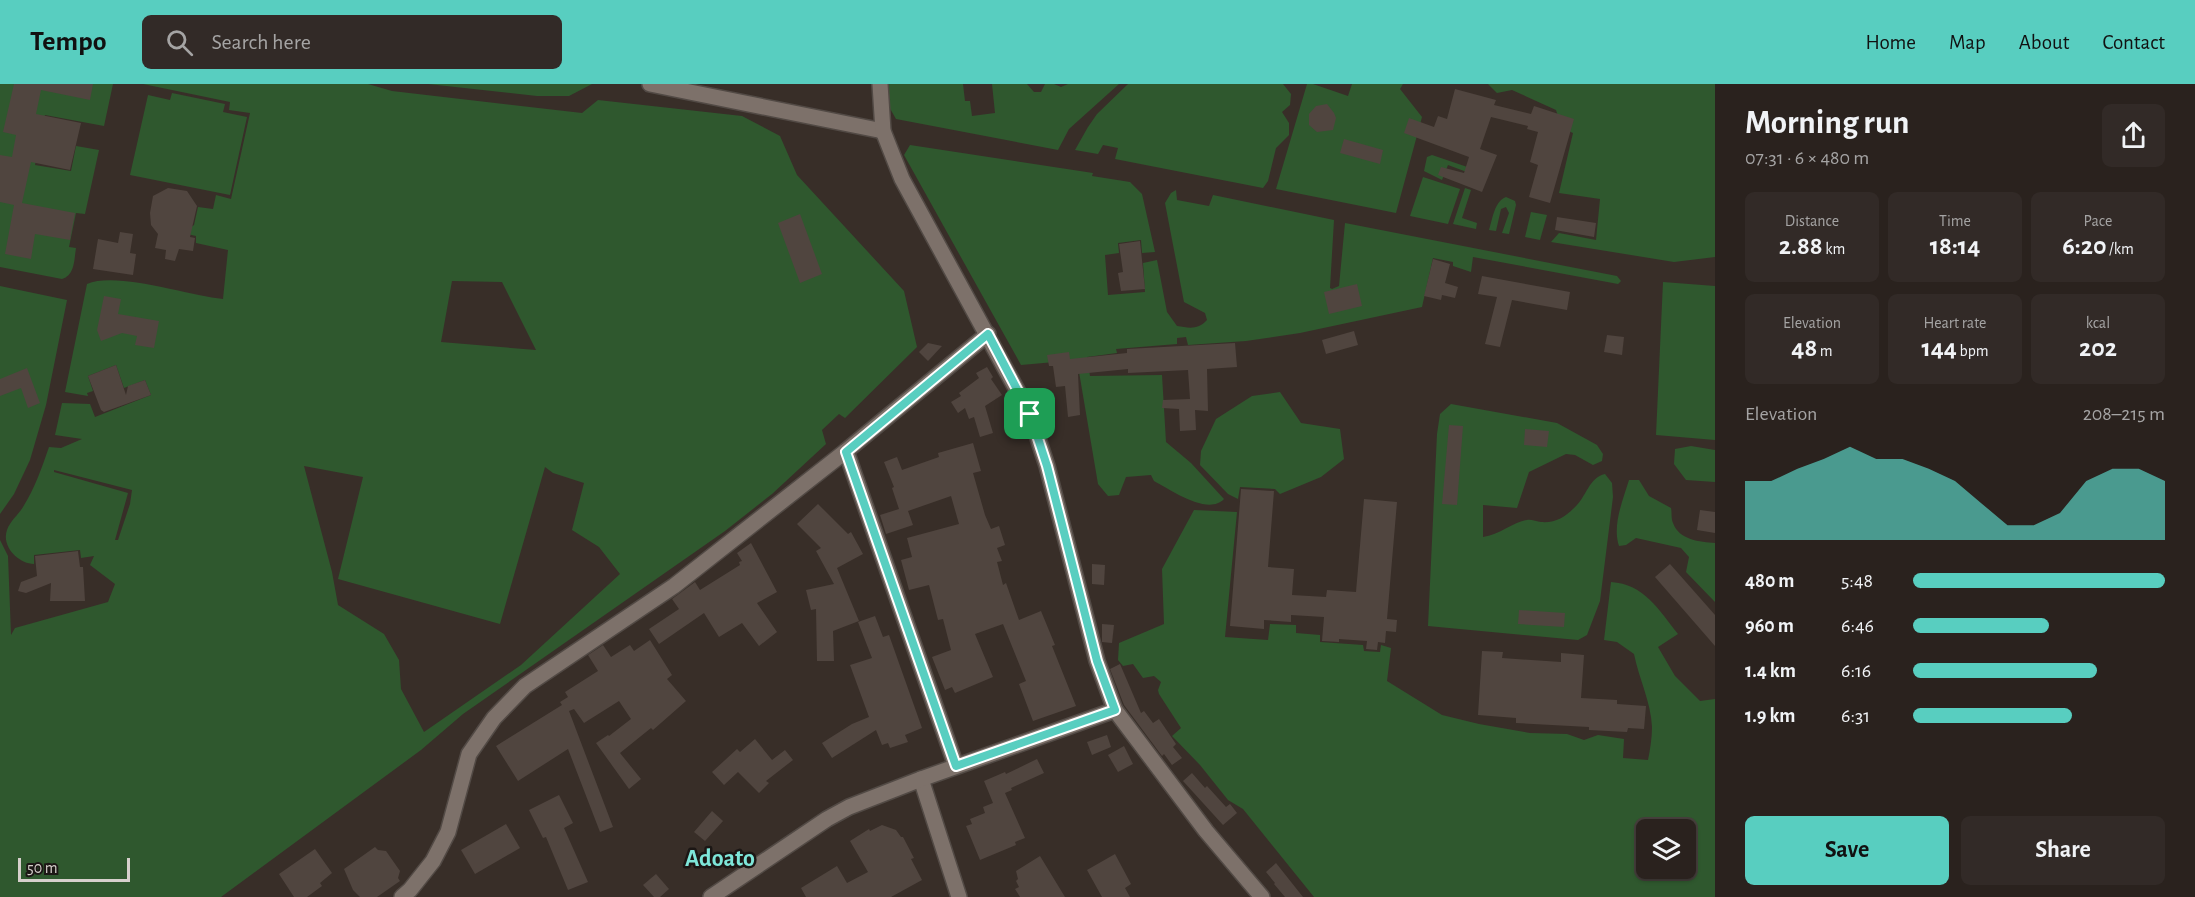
<!DOCTYPE html>
<meta charset="utf-8">
<style>
body{margin:0;font-family:"Alegreya Sans",sans-serif;background:#322a27;color:#f1f3f6;height:100vh;display:flex;flex-direction:column;font-size:22px;white-space:nowrap}
*{box-sizing:border-box;margin:0}
p{font-size:20px;color:#a5a4a4}
.icon{flex:none;width:33px;height:33px;fill:none;stroke:currentColor;stroke-width:2;stroke-linecap:round;stroke-linejoin:round}
.map{position:relative;flex:1;overflow:hidden}
.sheet{display:flex;flex-direction:column;background:#2a221e;width:480px}
.sheet>*{flex:none}
.buttons{position:absolute;left:1636px;top:735px;display:grid;gap:12px}
.buttons a{display:grid;place-items:center;width:60px;height:60px;border-radius:9px;background:#2a221e;box-shadow:0 2px 4px #0004,0 0 0 2px #463f3c;font-size:30px}
.scale{position:absolute;left:18px;bottom:15px;width:112px;box-sizing:border-box;padding-left:6px;border:3px solid #d6d0cc;border-top:0;font-size:16px;line-height:21px;white-space:nowrap;color:#d6d0cc;-webkit-text-stroke:4px #1c1715;paint-order:stroke}
.pin{position:absolute;display:grid;place-items:center;width:51px;height:51px;color:#fff;margin:-26px;border-radius:12px;box-shadow:0 3px 9px #0006}
.round{display:grid;place-items:center;flex:none;width:63px;height:63px;border-radius:9px;background:#322a27}
.overview{display:flex;align-items:center;justify-content:space-between;height:102px;padding:0 30px}
h1{font-size:33px;font-weight:700;line-height:45px}
.stats{display:grid;grid-template-columns:repeat(3,1fr);gap:9px;height:102px;padding:6px 30px}
.stats div{display:grid;align-content:center;border-radius:9px;background:#322a27;text-align:center}
.stats b{font-size:26px;font-weight:700}
.stats small{font-size:16px;font-weight:400}
.stats p{font-size:16px}
.chart{height:168px;padding:12px 30px}
.chart p{display:flex;justify-content:space-between}
.chart svg{width:100%;height:108px;margin-top:6px;fill:#58cec0;opacity:.7}
.primary-button{display:flex;gap:12px;margin-top:auto;padding:12px 30px}
.primary-button a{flex:1;height:69px;border-radius:9px;background:#58cec0;color:#111;font-size:24px;font-weight:700;line-height:69px;text-align:center}
.primary-button a+a{background:#322a27;color:#f1f3f6}
ul{padding:0 30px;list-style:none;font-size:20px}
li{display:grid;grid-template-columns:96px 72px 1fr;align-items:center;height:45px}
li i{height:15px;border-radius:8px;background:#58cec0}
header{display:flex;align-items:center;gap:36px;box-sizing:border-box;height:84px;padding:0 30px;background:#58cec0;color:#111}
header strong{font-size:28px}
nav{display:flex;gap:33px;margin-inline-start:auto;font-size:21px}
.search{width:420px;height:54px;background:#322a27;display:flex;align-items:center;gap:15px;box-sizing:border-box;padding:0 21px;border-radius:9px;color:#a5a4a4;font-size:22px}
main{display:flex;flex:1;min-height:0}
.map>svg:first-child{display:block}
.green{fill:#2f582e;fill-rule:evenodd}
.building{fill:#50453f}
.lines{fill:none;stroke-linecap:round;stroke-linejoin:round}
.minor-casing{stroke:#524a45;stroke-width:18}
.minor{stroke:#7d716a;stroke-width:15}
.route-casing{stroke:#fff;stroke-width:12}
.route{stroke:#58cec0;stroke-width:8}
.labels{text-anchor:middle;dominant-baseline:central;stroke-width:5;stroke-linejoin:round;paint-order:stroke}
.district-label{font-size:24px;font-weight:bold;fill:#7ee6d9;stroke:#1c1715}
</style>
<header>
<strong>Tempo</strong>
<div class="search"><svg class="icon" aria-label="search" viewBox="0 0 24 24"><circle cx="10" cy="10" r="6"/><path d="M15 15l6 6"/></svg>Search here</div>
<nav><a>Home</a><a>Map</a><a>About</a><a>Contact</a></nav>
</header>
<main>
<div class="map">
<svg width="1715" height="813" viewBox="0 0 1715 813">
<rect width="100%" height="100%" fill="#382e28"/>
<g class="green">
<path d="M0 0H113L104 42 45 31 35 81 71 87 76 62 99 66 85 130 76 129 69 163 76 164C74 176 75 191 62 195L0 183Z"/>
<path d="M143 0H368L392 7 582 29 598 16 742 32 780 52 797 91 904 207 917 263 845 334 839 330 822 346 826 360 772 410 725 447 463 630 421 666 221 813H0V456L8 472 11 551 15 544 108 518 115 500 90 481 94 472 81 474 80 466 34 471V480C19 480 1 463 7 446 10 437 19 430 23 423 35 404 42 383 49 363L61 364 82 355 55 351 62 319 90 320 95 333 151 311 145 296 124 304 116 281 88 292 93 307 87 309 88 312 65 308 87 200C117 187 189 212 223 215L228 166 196 159V152L183 149 194 141 198 123 213 125 216 111 231 115 250 29 229 26 230 18ZM452 197 502 198 536 266 441 258ZM304 382 363 393 338 495 500 540 545 383 553 389 584 399 572 446 599 463 620 490 521 581 424 648 401 605 399 576 384 550 338 521 332 488ZM54 386 132 406 130 420 118 456H115L128 409 54 388Z"/>
<path d="M428 0H592L569 12H537Z"/>
<path d="M887 0H963L965 17H970L972 32 995 29 992 0H1027L1034 8H1041L1045 0H1054L1061 3 1068 0H1119L1069 45 1058 66 896 35 888 21Z"/>
<path d="M1128 0H1283L1291 10 1290 21 1282 28 1289 39V51L1276 64 1268 97 1263 104 1115 75 1118 64 1103 61 1098 70 1075 66 1088 43 1097 30Z"/>
<path d="M1307 0H1313L1348 12 1352 0H1403L1400 5 1422 33 1396 129 1276 105Z"/>
<path d="M1488 0H1715V173L1674 178 1551 158 1559 149 1596 156 1600 115 1559 109 1573 49 1557 42 1558 32 1556 26 1512 6 1497 9Z"/>
<path d="M172 9 225 20 223 28 247 33 230 111 130 91 148 11 170 16Z"/>
<path d="M910 61 1093 89 1092 92 1130 98 1142 110 1155 168 1142 169 1141 156 1118 159 1119 169 1105 171 1108 211 1145 208 1143 179 1157 176 1167 228 1177 242C1189 244 1198 246 1207 236L1205 229 1184 218 1165 119 1171 109 1176 106 1177 116 1209 122 1213 111 1334 136 1330 204 1332 205 1339 202 1345 139 1617 192 1621 197 1618 200 1473 173 1471 188 1453 182V178L1433 174 1422 223 1300 249 1246 257 1188 261 1186 253 1177 254V260L1116 265 1117 269 1087 273 1090 292 1162 291 1166 358 1191 379 1224 415C1208 432 1171 406 1154 397L1151 391 1126 393 1119 411 1108 412 1098 400 1077 276 1021 281 904 71Z"/>
<path d="M1432 71 1435 72 1482 88 1480 93 1448 81 1442 96 1424 87 1427 73Z"/>
<path d="M1423 93 1460 105 1448 140 1410 132Z"/>
<path d="M1465 104 1471 106 1462 134 1477 139 1476 145 1453 140Z"/>
<path d="M1506 113 1515 117 1516 121 1509 150 1502 149 1509 129 1506 123 1501 125 1496 147 1489 146C1493 134 1494 118 1506 113Z"/>
<path d="M1531 128 1547 131 1540 156 1525 153Z"/>
<path d="M1663 198 1715 202V356L1656 351Z"/>
<path d="M0 202 67 216 46 321 30 376 14 410 0 430Z"/>
<path d="M1280 308 1301 339 1340 345 1344 375 1321 393 1280 410 1275 405 1240 403 1238 415 1228 410 1200 381 1201 367 1216 335 1252 312Z"/>
<path d="M1451 320 1557 339 1597 361 1603 370 1602 377 1593 381 1575 371 1566 370 1529 388 1517 424 1483 421V453C1499 451 1516 437 1527 436 1531 435 1537 438 1541 438 1555 439 1564 434 1574 424 1586 414 1589 393 1605 390L1612 399 1613 413 1600 517 1587 551 1578 556 1428 542 1437 350 1440 330Z"/>
<path d="M1691 362 1715 366V398L1686 396 1674 380 1675 365Z"/>
<path d="M1629 396H1639L1649 412 1671 424C1672 428 1671 435 1673 439 1679 456 1700 458 1715 459V518L1686 488 1689 473 1681 464 1636 454 1626 461 1619 462C1612 441 1623 416 1629 396Z"/>
<path d="M1194 426 1237 428 1225 553 1268 556 1270 540 1296 541V549L1320 551V558L1363 561 1364 567 1380 568 1381 561 1391 564 1387 597 1442 631 1479 640 1530 649 1567 650 1584 656 1598 651 1624 655 1623 674 1648 676C1650 666 1652 654 1652 643 1651 618 1639 595 1634 570L1617 558 1604 556 1611 498C1644 500 1659 526 1678 550L1658 563 1675 592 1700 617 1715 615V813H1314L1243 725 1228 716 1200 681 1172 652 1181 644 1159 610 1158 606 1161 598 1154 592 1143 594 1133 580 1123 582 1118 576 1119 559 1164 540 1162 485ZM1647 746H1686V784H1647Z"/>
</g>
<g class="building">
<path d="M14 0H93L90 16 41 6 36 30 81 39 70 86 31 78 22 119 75 129 70 156 35 150 31 175 5 170 14 121 0 118V71L12 73 16 51 3 48Z"/>
<path d="M1455 5 1496 16 1494 21 1531 30 1534 22 1574 35 1550 119 1529 113 1538 81 1530 78 1538 48 1527 45 1528 42 1491 33 1480 65 1497 71 1482 108 1438 91 1441 83 1464 89 1469 73 1404 49 1409 34 1434 43 1438 32 1447 35Z"/>
<path d="M1327 20 1334 29 1336 34 1333 46 1317 48 1309 41V30L1316 22Z"/>
<path d="M1344 55 1383 66 1380 80 1340 69Z"/>
<path d="M168 104 187 107 197 122 190 153 195 154 193 167 179 165 175 177 165 175 166 166 155 164 158 150 151 141 150 129 153 112Z"/>
<path d="M800 130 822 190 800 199 778 139Z"/>
<path d="M1557 133 1596 139 1594 153 1555 146Z"/>
<path d="M120 148 133 150 130 169 136 170 133 191 93 185 98 155 118 159Z"/>
<path d="M1140 157 1145 205 1121 207 1118 189 1123 188 1119 160Z"/>
<path d="M1433 175 1450 180 1445 199 1458 203 1455 214 1442 211 1441 216 1424 212Z"/>
<path d="M1482 192 1570 208 1567 226 1512 216 1500 263 1485 260 1497 213 1478 210Z"/>
<path d="M1357 200 1362 222 1329 230 1324 208Z"/>
<path d="M104 212 121 215 118 230 159 237 154 264 135 261 137 252 122 249 101 257 97 246Z"/>
<path d="M1354 247 1358 261 1326 270 1322 256Z"/>
<path d="M1607 251 1624 253 1622 271 1604 268Z"/>
<path d="M928 259 942 262 928 277 919 268Z"/>
<path d="M1235 259 1237 283 1207 285 1208 327 1195 326 1196 346 1180 347 1179 325 1162 324 1163 316 1190 315 1188 286 1128 289V285L1078 290 1080 331 1068 333 1065 302 1056 303 1053 282H1049L1047 271 1069 268 1070 275 1127 269V265Z"/>
<path d="M116 281 126 311 128 302 145 296 151 311 104 328 101 326 88 292Z"/>
<path d="M987 283 993 293 991 295 1002 311 985 322 993 349 980 353 974 333 969 335 965 324 958 329 951 318 961 312 959 309 979 294 976 289Z"/>
<path d="M27 284 40 319 28 324 21 304 0 312V295Z"/>
<path d="M1449 341 1463 342 1457 421 1442 420Z"/>
<path d="M1525 345 1549 347 1547 363 1524 361Z"/>
<path d="M973 359 981 387 973 389 985 431 991 445 999 442 1005 461 997 464 1002 477 997 478 1003 501 1006 499 1019 536 1041 527 1055 561 1052 562 1076 622 1033 637 1019 600 1026 597 1003 540 975 550 993 593 955 609 952 603 945 606 932 573 951 566 943 535 938 536 929 501 909 506 901 476 912 473 907 454 959 440 951 412 908 427 913 441 886 450 880 431 899 425 892 404 894 403 884 378 897 373 902 386 939 373 938 369Z"/>
<path d="M1241 405 1274 407 1268 483 1294 485 1292 511 1326 513 1327 506 1356 508 1364 415 1397 418 1387 535 1397 536 1396 548 1386 547 1385 559 1378 558 1377 566 1366 565 1367 557 1339 555V558L1322 557 1324 533 1291 531V538L1264 536V545L1230 542Z"/>
<path d="M818 420 848 450 851 448 863 470 837 484 859 537 833 547 834 577H817L816 525 811 526 806 506 834 500 816 467 821 464 797 440Z"/>
<path d="M1700 426 1715 428V449L1697 446Z"/>
<path d="M751 459 777 508 757 519 777 548 759 562 742 539 719 553 704 529 659 560 649 545 679 525 672 515 695 498 700 506 740 481 739 478 742 477 737 469Z"/>
<path d="M78 467 80 483H83L85 517H50L51 499 26 509 18 507 21 498 37 492 35 472Z"/>
<path d="M1092 480 1105 481 1104 501 1092 500Z"/>
<path d="M1670 480 1715 531V562L1655 493Z"/>
<path d="M1519 526 1565 529 1564 543 1518 540Z"/>
<path d="M875 532 883 553 889 551 922 644 905 651 908 658 890 664 888 659 882 661 876 646 832 674 822 659 852 640 869 633 850 581 872 574 858 538Z"/>
<path d="M1102 540 1114 541 1112 559 1102 558Z"/>
<path d="M650 556 672 591 667 595 686 617 653 646 651 644 620 669 641 695 629 705 596 659 608 651 609 652 631 635 619 617 584 639 574 625 569 627 613 743 600 748 568 665 518 697 496 662 562 621 560 618 568 613 565 608 598 587 588 571 603 561 611 573 630 561 634 567Z"/>
<path d="M1482 567 1503 568 1502 574 1561 578V569L1584 571 1581 614 1617 616V620L1646 622 1644 645 1628 644 1627 648 1589 646V643L1516 639V634L1478 631Z"/>
<path d="M1120 580 1141 629 1144 627 1153 639 1159 635 1176 660 1173 663 1182 674 1172 681 1164 670 1162 672 1159 668 1124 621 1110 585Z"/>
<path d="M1107 651 1111 663 1092 671 1087 658Z"/>
<path d="M755 655 772 676 785 666 793 676 766 697 769 699 759 709 738 688 724 701 712 688 737 665 740 668Z"/>
<path d="M1124 662 1133 680 1118 688 1108 671Z"/>
<path d="M1037 675 1044 689 1011 704 1012 706 1005 709 1025 754 1015 758 1016 761 980 776 966 742 972 740 970 735 985 729 983 723 993 719 984 697 1005 688 1006 690Z"/>
<path d="M1192 689 1205 704 1207 702 1226 723 1230 720 1237 729 1223 741 1183 697Z"/>
<path d="M559 711 573 739 564 744 588 798 568 806 546 753 543 754 529 726Z"/>
<path d="M712 727 723 737 705 757 694 748Z"/>
<path d="M506 740 520 764 475 790 461 766Z"/>
<path d="M882 741 896 746 901 753H903L914 774 911 775 922 796 891 813H806L801 804 837 782 847 799 868 788 850 757 869 745 870 747Z"/>
<path d="M375 763 378 766 386 767 400 787 398 794 400 797 377 813H360L353 806 344 785Z"/>
<path d="M315 765 332 789 320 799 322 802 307 813H294L279 790Z"/>
<path d="M1115 770 1131 800 1125 804 1130 813H1102L1087 786Z"/>
<path d="M1040 772 1065 813H1020L1015 805 1019 803 1016 797 1018 795 1016 787Z"/>
<path d="M1276 779 1303 813H1285L1274 800 1275 799 1266 788Z"/>
<path d="M656 790 669 805 660 813H654L643 801Z"/>
</g>
<g class="lines">
<defs>
<g id="minor">
<path d="M650 0 883 47"/>
<path d="M880 0 883 47 902 95 1030 330 1047 382 1097 577 1115 626 1206 747 1262 813"/>
<path d="M846 367 956 682"/>
<path d="M921 695 959 813"/>
<path d="M402 813 410 806 433 777 448 748 469 670 494 634 525 602 674 502 846 367 988 250"/>
<path d="M711 813 827 735 849 723 921 695 1115 626"/>
</g>
</defs>
<use href="#minor" class="minor-casing"/>
<use href="#minor" class="minor"/>
</g>
<g class="lines">
<defs>
<path id="route" d="M988 250 1030 330 1047 382 1097 577 1115 626 956 682 846 368Z"/>
</defs>
<use href="#route" class="route-casing"/>
<use href="#route" class="route"/>
</g>
<g class="labels">
<g class="district-label">
<text x="720" y="775">Adoato</text>
</g>
</g>
</svg>
<div class="buttons">
<a><svg class="icon" aria-label="layers" viewBox="0 0 24 24"><path d="M12 4l9 5-9 5-9-5zM3 14l9 5 9-5"/></svg></a>
</div>
<div class="scale">50 m</div>
<div class="pin" style="left:1030px;top:330px;background:#1e9e55"><svg class="icon" aria-label="arrive" viewBox="0 0 24 24"><path d="M6 21V4h12l-3 4 3 4H6"/></svg></div>
</div>
<section class="sheet">
<div class="overview"><div><h1>Morning run</h1><p>07:31 · 6 × 480 m</p></div><a class="round"><svg class="icon" aria-label="share" viewBox="0 0 24 24"><path d="M12 15V3M7 8l5-5 5 5M5 13v7h14v-7"/></svg></a></div>
<div class="stats">
<div><p>Distance</p><b>2.88<small> km</small></b></div>
<div><p>Time</p><b>18:14</b></div>
<div><p>Pace</p><b>6:20<small> /km</small></b></div>
</div>
<div class="stats">
<div><p>Elevation</p><b>48<small> m</small></b></div>
<div><p>Heart rate</p><b>144<small> bpm</small></b></div>
<div><p>kcal</p><b>202</b></div>
</div>
<div class="chart"><p><span>Elevation</span>208–215 m</p>
<svg viewBox="0 0 160 44" preserveAspectRatio="none"><path d="M0 44V20L10 20L20 15L30 11L40 6L50 11L60 11L70 15L80 20L90 29L100 38L110 38L120 33L130 20L140 15L150 15L160 20V44z"/></svg>
</div>
<ul>
<li><b>480 m</b>5:48<i style="width:100%"></i></li>
<li><b>960 m</b>6:46<i style="width:54%"></i></li>
<li><b>1.4 km</b>6:16<i style="width:73%"></i></li>
<li><b>1.9 km</b>6:31<i style="width:63%"></i></li>
</ul>
<div class="primary-button"><a>Save</a><a>Share</a></div>
</section>
</main>
